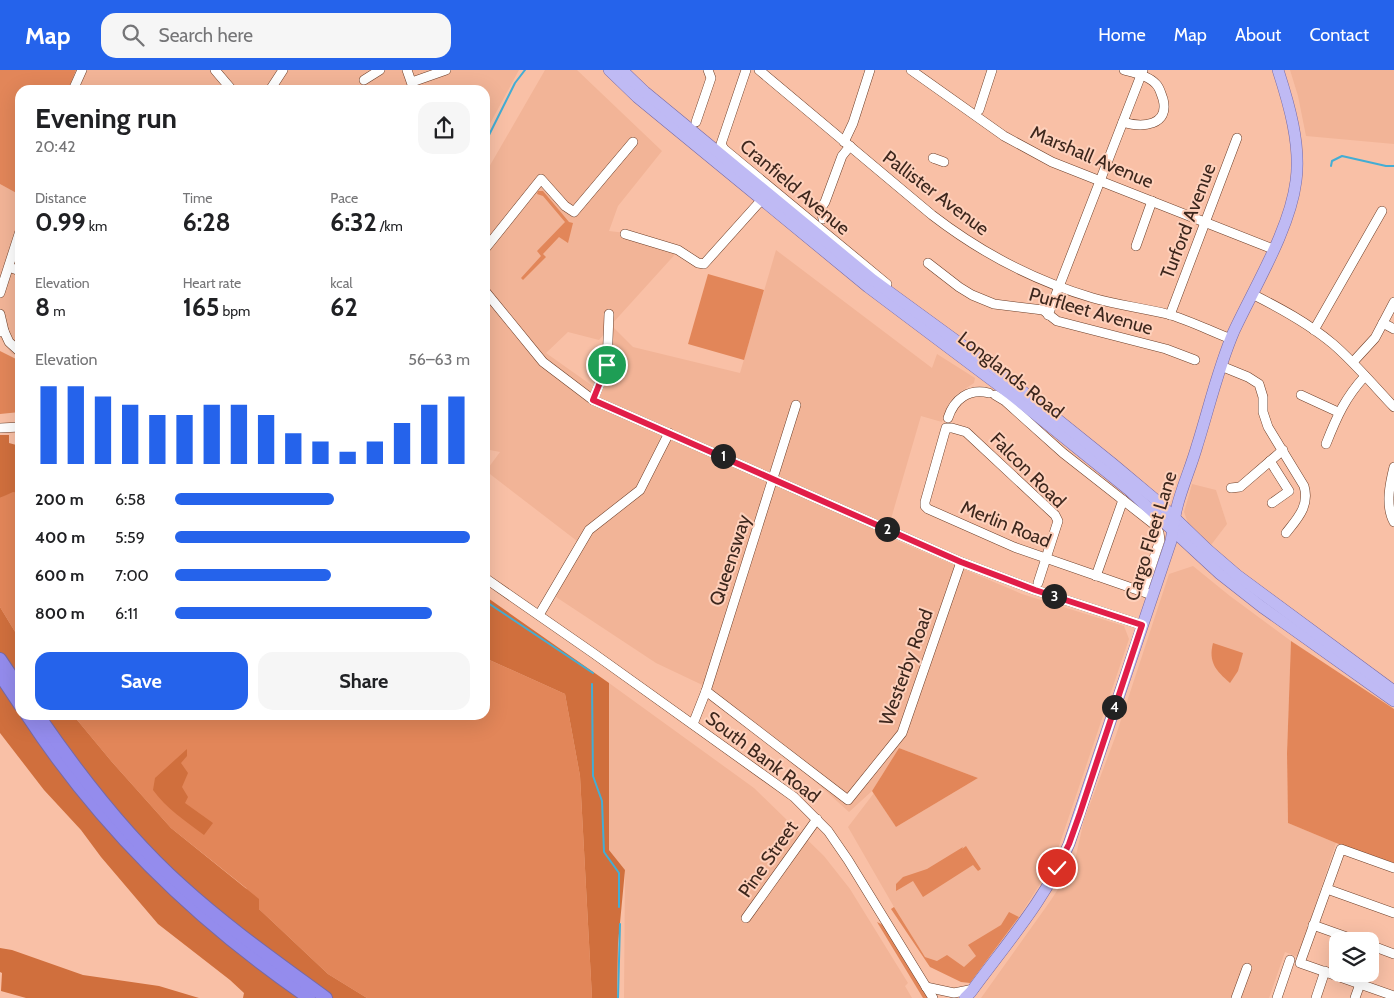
<!DOCTYPE html>
<meta charset="utf-8">
<style>
body{margin:0;font-family:Cabin,sans-serif;background:#f6f6f6;color:#202124;height:100vh;display:flex;flex-direction:column;font-size:19px;white-space:nowrap}
*{box-sizing:border-box;margin:0}
p{font-size:16px;color:#757577}
.icon{flex:none;width:28px;height:28px;fill:none;stroke:currentColor;stroke-width:2;stroke-linecap:round;stroke-linejoin:round}
.map{position:relative;flex:1;overflow:hidden}
.drawer{position:absolute;left:15px;top:15px;width:475px;height:635px;display:flex;flex-direction:column;background:#fff;border-radius:15px;box-shadow:0 5px 20px #0002}
.drawer>*{flex:none}
.buttons{position:absolute;left:1329px;top:862px;display:grid;gap:10px}
.buttons a{display:grid;place-items:center;width:50px;height:50px;border-radius:10px;background:#fff;box-shadow:0 5px 20px #0002;font-size:25px}
.pin{position:absolute;display:grid;place-items:center;width:42px;height:42px;color:#fff;margin:-21px;border:2px solid #fff;border-radius:50%;box-shadow:0 1px 5px #0007}
.km{position:absolute;width:25px;height:25px;margin:-12px;border-radius:50%;background:#222;color:#fff;font-size:14px;line-height:25px;text-align:center}
.round{display:grid;place-items:center;flex:none;width:52px;height:52px;border-radius:15px;background:#f6f6f6}
.head{display:flex;align-items:center;justify-content:space-between;height:85px;padding:0 20px}
h1{font-size:28px;font-weight:700;line-height:38px}
.stats{display:grid;grid-template-columns:repeat(3,1fr);gap:8px;height:85px;padding:5px 20px}
.stats div{display:grid;align-content:center}
.stats b{font-size:25px;font-weight:700}
.stats small{font-size:14px;font-weight:400}
.stats p{font-size:14px}
.chart{height:140px;padding:10px 20px}
.chart p{display:flex;justify-content:space-between}
.chart svg{width:100%;height:90px;margin-top:5px;stroke:#2563eb;stroke-width:6}
.primary-button{display:flex;gap:10px;margin-top:auto;padding:10px 20px}
.primary-button a{flex:1;height:58px;border-radius:15px;background:#2563eb;color:#fff;font-size:20px;font-weight:700;line-height:58px;text-align:center}
.primary-button a+a{background:#f6f6f6;color:#202124}
ul{padding:0 20px;list-style:none;font-size:16px}
li{display:grid;grid-template-columns:80px 60px 1fr;align-items:center;height:38px}
li i{height:12px;border-radius:6px;background:#2563eb}
header{display:flex;align-items:center;gap:30px;box-sizing:border-box;height:70px;padding:0 25px;background:#2563eb;color:#fff}
header strong{font-size:24px}
nav{display:flex;gap:28px;margin-inline-start:auto;font-size:18px}
.search{width:350px;height:45px;background:#f6f6f6;display:flex;align-items:center;gap:12px;box-sizing:border-box;padding:0 18px;border-radius:15px;color:#757577;font-size:19px}
.map>svg:first-child{display:block}
.built{fill:#f2b497;fill-rule:evenodd}
.green{fill:#e28659}
.forest{fill:#d06f3d}
.lines{fill:none;stroke-linecap:round;stroke-linejoin:round}
.stream{stroke:#43add4;stroke-width:2}
.minor-casing{stroke:#6d3e28;stroke-width:10}
.major-casing{stroke:#7669a4;stroke-width:12}
.highway-casing{stroke:#7669a4;stroke-width:14}
.minor{stroke:#fff;stroke-width:9}
.major{stroke:#bfbaf4;stroke-width:11}
.highway{stroke:#948ced;stroke-width:12}
.route-casing{stroke:#fff;stroke-width:10}
.route{stroke:#e11d48;stroke-width:6}
.labels{text-anchor:middle;dominant-baseline:central;stroke-width:4;stroke-linejoin:round;paint-order:stroke}
.street-label{font-size:19px;fill:#3d271d;stroke:#fed0bb}
</style>
<header>
<strong>Map</strong>
<div class="search"><svg class="icon" aria-label="search" viewBox="0 0 24 24"><circle cx="10" cy="10" r="6"/><path d="M15 15l6 6"/></svg>Search here</div>
<nav><a>Home</a><a>Map</a><a>About</a><a>Contact</a></nav>
</header>
<div class="map">
<svg width="1394" height="928" viewBox="0 0 1394 928">
<rect width="100%" height="100%" fill="#f9c0a6"/>
<g class="built">
<path d="M76 0H519L485 63V20H68Z"/>
<path d="M545 0H577L662 81 618 136 609 161 626 163 679 180 611 255 633 277 740 303 776 180 932 298 937 284 975 308 974 313 957 324 950 331 942 352 921 346 886 466 1022 524 1124 556 1129 569 1059 776 1040 814 1019 847 1012 844 970 902 925 887 894 837 848 757 874 723 896 757 978 708 899 678 872 721 849 742 715 621 656 593 556 527 577 471 486 401 500 382 485 379V104ZM610 257 594 317 546 283 568 262 599 270Z"/>
<path d="M1290 0H1394V74L1306 66 1298 26Z"/>
<path d="M0 114 20 125V287L12 284 0 268Z"/>
<path d="M1192 414 1216 420 1227 454 1211 475 1189 456 1184 442Z"/>
<path d="M1193 496 1230 526 1291 571 1287 683 1288 753 1336 773 1298 887 1285 882 1269 928H981L1051 830 1074 794 1084 750 1116 665 1169 504Z"/>
<path d="M609 613 754 718 824 786 850 819 908 913 905 916 912 928H624L625 800 609 780Z"/>
</g>
<g class="green">
<path d="M0 0H76L68 20H20V125L0 114Z"/>
<path d="M538 121H543L569 152 573 153 568 173 559 167 543 184 546 187 523 210 521 208 541 186 537 181 565 152 543 126 537 124Z"/>
<path d="M708 204 764 220 744 290 688 274Z"/>
<path d="M0 281 20 291V342L0 344Z"/>
<path d="M13 421 20 423V570L0 537V428Z"/>
<path d="M1291 571 1394 639V793L1336 773 1288 753 1287 683Z"/>
<path d="M1213 573 1243 583 1238 601 1230 613C1216 601 1208 592 1213 573Z"/>
<path d="M485 588 565 624 580 706 592 928H367L328 904 259 839 246 818 171 758 112 692 73 645H485Z"/>
<path d="M899 678 978 708 896 757 872 721Z"/>
<path d="M966 776 981 799 978 801 973 795 923 827 913 811 896 821V814L903 807 927 799 963 777 962 779Z"/>
<path d="M894 837 925 887 937 891 947 885 964 897 976 886 968 875 1001 855 1009 842 1019 847 970 913 961 912 930 897 891 839Z"/>
<path d="M877 852 883 855 928 928H923Z"/>
</g>
<g class="forest">
<path d="M0 365H9V373L20 376V423L13 422 0 428Z"/>
<path d="M485 526 609 613V780L625 800 618 874 617 928H592L580 706 565 624 485 588Z"/>
<path d="M0 537 20 570V612L0 582Z"/>
<path d="M0 612 20 642V645H22L38 669 301 928H243L244 923 230 910 158 854 101 787 81 760 44 720 0 663Z"/>
<path d="M42 645H73L112 692 171 758 259 829V839L328 904 367 928H333L218 845 122 749Z"/>
<path d="M187 679V686L181 693 188 703 182 717 188 727 185 733 213 753 204 765C185 751 166 738 153 720L155 708Z"/>
<path d="M0 878 12 880 83 905 159 916 199 928H26L1 921 2 903 0 902Z"/>
</g>
<g class="lines">
<g class="stream">
<path d="M485 73 515 13 525 0"/>
<path d="M1331 96 1332 91 1342 86 1386 96H1394"/>
<path d="M485 531 593 603"/>
<path d="M592 614 593 706 602 731 604 782 619 803V837"/>
<path d="M618 928 620 854"/>
</g>
<defs>
<g id="minor">
<path d="M215 0 232 20"/>
<path d="M407 0 414 20"/>
<path d="M746 0 721 74 724 79 887 214"/>
<path d="M759 0 932 145C980 182 1035 211 1093 228 1117 235 1143 238 1167 244 1189 250 1210 261 1231 269"/>
<path d="M911 0 1004 66 1052 92 1273 179"/>
<path d="M364 10 380 0"/>
<path d="M412 12 446 0"/>
<path d="M73 20 82 0"/>
<path d="M270 20 283 0"/>
<path d="M979 40 992 0"/>
<path d="M696 52 711 8 708 0"/>
<path d="M1123 52C1142 58 1170 56 1163 29 1161 24 1160 18 1156 14 1149 6 1135 3 1124 0"/>
<path d="M844 72 853 53 870 0"/>
<path d="M933 88 944 92"/>
<path d="M823 149 821 138 825 132 842 86 850 76"/>
<path d="M625 164 678 180 698 193 704 194 765 126"/>
<path d="M1136 176 1152 131"/>
<path d="M485 179 541 109 565 136 574 142 633 72"/>
<path d="M928 193 959 217 972 225 994 234 1043 240 1057 251 1166 279 1195 290"/>
<path d="M9 197 20 201"/>
<path d="M485 221 543 292 593 330 961 492 1035 520 1142 555"/>
<path d="M0 223 20 161"/>
<path d="M1252 224C1280 238 1308 253 1333 274 1355 293 1374 316 1394 337"/>
<path d="M0 244 4 261"/>
<path d="M1048 245 1143 0"/>
<path d="M1170 245 1237 68"/>
<path d="M1383 253 1394 259"/>
<path d="M1314 260 1382 141"/>
<path d="M0 262 4 261 9 272 20 282"/>
<path d="M1353 292 1375 268 1394 232"/>
<path d="M1221 296 1248 307 1259 314 1263 327V342L1268 357 1304 416C1310 436 1297 449 1286 463"/>
<path d="M995 325 1005 331 1063 383 1156 456 1159 463 1160 470 1143 521"/>
<path d="M1301 325 1338 342"/>
<path d="M593 330 607 295 609 244"/>
<path d="M948 348C954 329 969 318 989 323"/>
<path d="M0 358 20 357"/>
<path d="M1326 374C1337 346 1345 328 1365 306"/>
<path d="M1270 391 1289 421 1272 433"/>
<path d="M1394 397C1390 413 1385 436 1394 452"/>
<path d="M1231 418 1240 417 1283 380"/>
<path d="M1096 506 1123 430"/>
<path d="M485 508 593 583 794 727 828 761 848 790 933 928"/>
<path d="M1038 513 1058 451 1055 445 966 362 952 358H946L925 432V436L928 439 1014 477 1152 525"/>
<path d="M539 545 589 460 640 420 669 363"/>
<path d="M706 621 848 730 902 663 961 492"/>
<path d="M693 654 706 621 796 335"/>
<path d="M1394 798 1341 779 1300 893 1394 926"/>
<path d="M1327 819 1394 843"/>
<path d="M746 848 817 749"/>
<path d="M1313 855 1358 871"/>
<path d="M1370 875 1394 884"/>
<path d="M926 917 954 923 974 919"/>
<path d="M1236 928 1247 898"/>
<path d="M1277 928 1290 890"/>
<path d="M1316 928 1325 901"/>
<path d="M1355 928 1360 914"/>
</g>
<g id="major">
<path d="M609 0 637 27 868 217 1009 323 1129 420 1220 504 1262 537 1394 631"/>
<path d="M622 0 645 22 873 210 995 299 1113 394 1156 430 1208 480 1237 505 1394 621"/>
<path d="M965 928 971 922C1006 874 1046 829 1069 774L1171 471C1173 460 1174 448 1177 437 1182 417 1191 397 1197 376 1209 338 1218 298 1234 261 1255 216 1290 159 1296 111 1301 75 1289 34 1278 0"/>
</g>
<g id="highway">
<path d="M0 589 20 619"/>
<path d="M0 605 20 635"/>
<path d="M27 645C101 758 198 852 309 928"/>
<path d="M38 645C80 706 127 767 182 816 227 857 277 892 326 928"/>
</g>
</defs>
<use href="#minor" class="minor-casing"/>
<use href="#major" class="major-casing"/>
<use href="#highway" class="highway-casing"/>
<use href="#minor" class="minor"/>
<use href="#major" class="major"/>
<use href="#highway" class="highway"/>
</g>
<g class="lines">
<defs>
<path id="route" d="M607 295 593 330 961 492 1035 520 1142 555 1080 743 1069 774 1057 798"/>
</defs>
<use href="#route" class="route-casing"/>
<use href="#route" class="route"/>
</g>
<g class="labels">
<g class="street-label">
<text transform="translate(1092 87) rotate(23)">Marshall Avenue</text>
<text transform="translate(795 117) rotate(40)">Cranfield Avenue</text>
<text transform="translate(936 123) rotate(37)">Pallister Avenue</text>
<text transform="translate(1188 151) rotate(-69)">Turford Avenue</text>
<text transform="translate(1091 241) rotate(16)">Purfleet Avenue</text>
<text transform="translate(1011 305) rotate(38)">Longlands Road</text>
<text transform="translate(1028 400) rotate(45)">Falcon Road</text>
<text transform="translate(1006 454) rotate(22)">Merlin Road</text>
<text transform="translate(1151 466) rotate(-73)">Cargo Fleet Lane</text>
<text transform="translate(730 490) rotate(-72)">Queensway</text>
<text transform="translate(906 597) rotate(-70)">Westerby Road</text>
<text transform="translate(763 687) rotate(37)">South Bank Road</text>
<text transform="translate(768 789) rotate(-55)">Pine Street</text>
</g>
</g>
</svg>
<div class="buttons">
<a><svg class="icon" aria-label="layers" viewBox="0 0 24 24"><path d="M12 4l9 5-9 5-9-5zM3 14l9 5 9-5"/></svg></a>
</div>
<div class="pin" style="left:607px;top:295px;background:#1e9e55"><svg class="icon" aria-label="arrive" viewBox="0 0 24 24"><path d="M6 21V4h12l-3 4 3 4H6"/></svg></div>
<div class="pin" style="left:1057px;top:798px;background:#d93025"><svg class="icon" aria-label="check" viewBox="0 0 24 24"><path d="M5 12l5 5 9-10"/></svg></div>
<b class="km" style="left:723px;top:386px">1</b>
<b class="km" style="left:887px;top:459px">2</b>
<b class="km" style="left:1054px;top:526px">3</b>
<b class="km" style="left:1114px;top:637px">4</b>
<section class="drawer">
<div class="head"><div><h1>Evening run</h1><p>20:42</p></div><a class="round"><svg class="icon" aria-label="share" viewBox="0 0 24 24"><path d="M12 15V3M7 8l5-5 5 5M5 13v7h14v-7"/></svg></a></div>
<div class="stats">
<div><p>Distance</p><b>0.99<small> km</small></b></div>
<div><p>Time</p><b>6:28</b></div>
<div><p>Pace</p><b>6:32<small> /km</small></b></div>
</div>
<div class="stats">
<div><p>Elevation</p><b>8<small> m</small></b></div>
<div><p>Heart rate</p><b>165<small> bpm</small></b></div>
<div><p>kcal</p><b>62</b></div>
</div>
<div class="chart"><p><span>Elevation</span>56–63 m</p>
<svg viewBox="0 0 160 44" preserveAspectRatio="none"><path d="M5 44V6M15 44V6M25 44V11M35 44V15M45 44V20M55 44V20M65 44V15M75 44V15M85 44V20M95 44V29M105 44V33M115 44V38M125 44V33M135 44V24M145 44V15M155 44V11"/></svg>
</div>
<ul>
<li><b>200 m</b>6:58<i style="width:54%"></i></li>
<li><b>400 m</b>5:59<i style="width:100%"></i></li>
<li><b>600 m</b>7:00<i style="width:53%"></i></li>
<li><b>800 m</b>6:11<i style="width:87%"></i></li>
</ul>
<div class="primary-button"><a>Save</a><a>Share</a></div>
</section>
</div>
